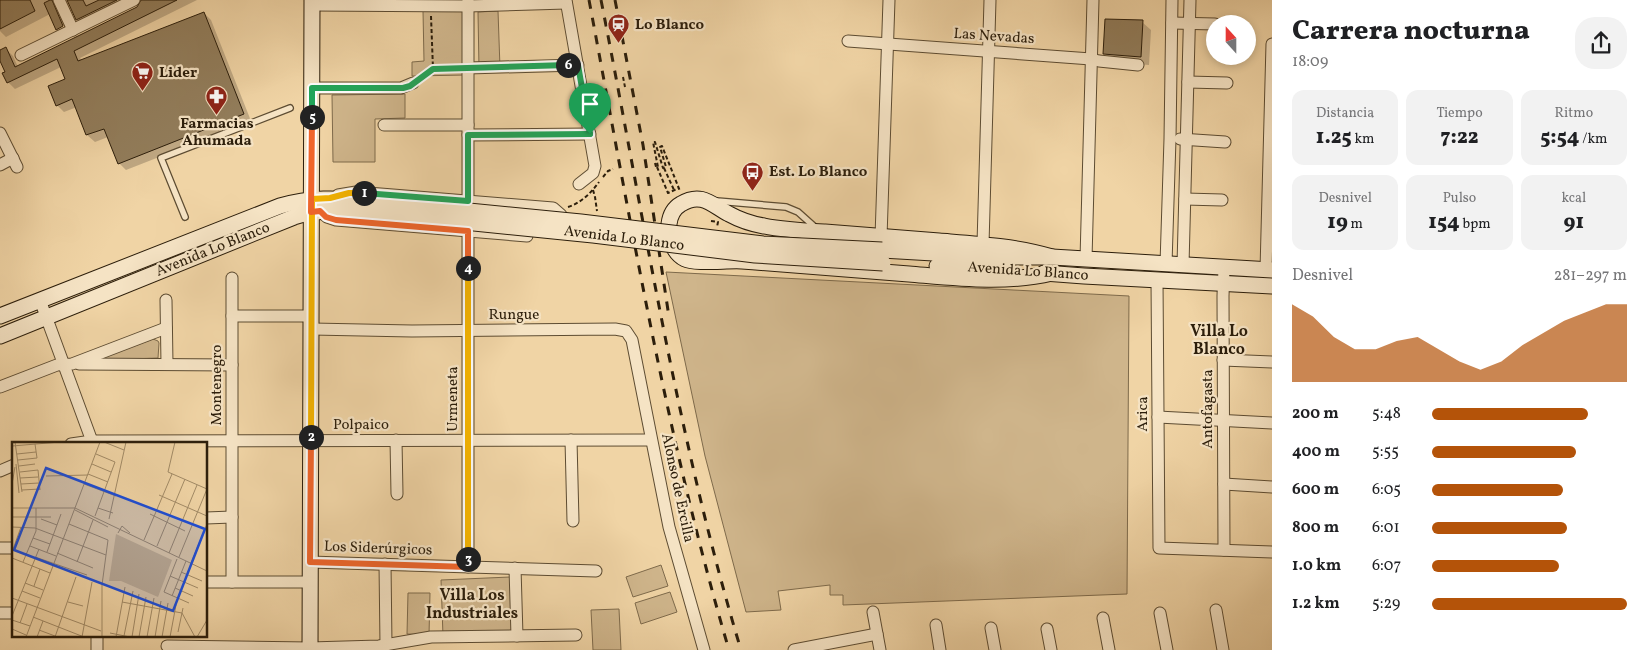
<!DOCTYPE html>
<html lang="es">
<meta charset="utf-8">
<style>
body{margin:0;font-family:Vollkorn,serif;background:#f2f2f2;color:#202124;height:100vh;display:flex;flex-direction:column;font-size:19px;white-space:nowrap}
*{box-sizing:border-box;margin:0}
p{font-size:16px;color:#757577}
.icon{flex:none;width:28px;height:28px;fill:none;stroke:currentColor;stroke-width:2;stroke-linecap:round;stroke-linejoin:round}
.map{position:relative;flex:1;overflow:hidden}
.sheet{display:flex;flex-direction:column;background:#fff;width:375px}
.sheet>*{flex:none}
.needle{width:32px;rotate:339deg}
.buttons{position:absolute;left:1206px;top:15px;display:grid;gap:10px}
.buttons a{display:grid;place-items:center;width:50px;height:50px;border-radius:50%;background:#fff;box-shadow:0 2px 8px #0003;font-size:25px}
.pin{position:absolute;display:grid;place-items:center;width:42px;height:42px;color:#fff;margin:-51px -21px;border-radius:50% 50% 50% 0;rotate:-45deg;box-shadow:0 0 5px #0007}
.pin .icon{rotate:45deg}
.km{position:absolute;width:25px;height:25px;margin:-12px;border-radius:50%;background:#222;color:#fff;font-size:14px;line-height:25px;text-align:center}
.round{display:grid;place-items:center;flex:none;width:52px;height:52px;border-radius:20px;background:#f2f2f2}
.overview{display:flex;align-items:center;justify-content:space-between;height:85px;padding:0 20px}
h1{font-size:28px;font-weight:800;line-height:38px}
.figures{display:grid;grid-template-columns:repeat(3,1fr);gap:8px;height:85px;padding:5px 20px}
.figures div{display:grid;align-content:center;border-radius:12px;background:#f2f2f2;text-align:center}
.figures b{font-size:21px;font-weight:800}
.figures small{font-size:14px;font-weight:400}
.figures p{font-size:14px}
.chart{height:140px;padding:10px 20px}
.chart p{display:flex;justify-content:space-between}
.chart svg{width:100%;height:90px;margin-top:5px;fill:#b45309;opacity:.7}
ul{padding:0 20px;list-style:none;font-size:16px}
li{display:grid;grid-template-columns:80px 60px 1fr;align-items:center;height:38px}
li i{height:12px;border-radius:6px;background:#b45309}
main{display:flex;flex:1;min-height:0}
.map>svg:first-child{display:block}
.green{fill:#cfb58b;stroke:#7e6a4b}
.shadow{fill:#0003}
.building{fill:#927d5b;stroke:#2c1e0b}
.lines{fill:none;stroke-linecap:round;stroke-linejoin:round}
.service-casing{stroke:#5d4c32;stroke-width:8}
.minor-casing{stroke:#5d4c32;stroke-width:13}
.secondary-casing{stroke:#2c1e0b;stroke-width:17}
.path{stroke:#2c1e0b;stroke-width:2;stroke-dasharray:4 2.5;stroke-linecap:butt}
.service{stroke:#f5e3c4;stroke-width:5.5}
.minor{stroke:#f5e3c4;stroke-width:11}
.secondary{stroke:#f5e3c4;stroke-width:15}
.rail{stroke:#2c1e0b;stroke-width:3;stroke-dasharray:9 9;stroke-linecap:butt}
.secondary-bridge-casing{stroke:#2c1e0b;stroke-width:17;stroke-linecap:butt}
.secondary-bridge{stroke:#f5e3c4;stroke-width:15}
.split-1-casing{stroke:#fff;stroke-width:10}
.split-2-casing{stroke:#fff;stroke-width:10}
.split-3-casing{stroke:#fff;stroke-width:10}
.split-4-casing{stroke:#fff;stroke-width:10}
.split-5-casing{stroke:#fff;stroke-width:10}
.split-6-casing{stroke:#fff;stroke-width:10}
.split-7-casing{stroke:#fff;stroke-width:10}
.split-1{stroke:#22a559;stroke-width:6}
.split-2{stroke:#f5b400;stroke-width:6}
.split-3{stroke:#f0652b;stroke-width:6}
.split-4{stroke:#f5b400;stroke-width:6}
.split-5{stroke:#f0652b;stroke-width:6}
.split-6{stroke:#22a559;stroke-width:6}
.split-7{stroke:#22a559;stroke-width:6}
.labels{text-anchor:middle;dominant-baseline:central;stroke-width:4.5;stroke-linejoin:round;paint-order:stroke}
.poi-label{font-size:15px;font-weight:bold;fill:#2c1e0b;stroke:#f5e3c4;text-anchor:start}
.street-label{font-size:15px;fill:#2c1e0b;stroke:#f5e3c4}
.neighbourhood-label{font-size:16px;font-weight:bold;fill:#2c1e0b;stroke:#f5e3c4}
.inset-road{fill:none;stroke:#a28b67;stroke-width:1}
.view{fill:#1d4ed8;fill-opacity:0.15;stroke:#1d4ed8;stroke-width:2.5}
.inset-edge{fill:none;stroke:#2c1e0b;stroke-width:2.5}
</style>
<main>
<div class="map">
<svg width="1272" height="650" viewBox="0 0 1272 650">
<rect width="100%" height="100%" fill="#f0d4a5"/>
<filter id="stains"><feTurbulence type="fractalNoise" baseFrequency=".004" numOctaves="4"/><feColorMatrix values="0 0 0 0 .2 0 0 0 0 .09 0 0 0 0 .02 0 0 0 .5 -.17"/></filter>
<radialGradient id="worn" r=".72"><stop offset=".6" stop-color="#630" stop-opacity="0"/><stop offset="1" stop-color="#630" stop-opacity=".3"/></radialGradient>
<g class="green">
<path d="M465 10 466 75 412 76V62L424 61 423 11Z"/>
<path d="M498 11 500 68 479 69 478 12Z"/>
<path d="M405 94V118L375 119V162H333L332 95Z"/>
<path d="M666 272 1129 296 1127 594 843 605V595H830V585L778 591 781 610 746 612 705 456Z"/>
<path d="M153 339 158 341 159 343 158 358 103 360 101 358Z"/>
<path d="M661 565 668 586 633 597 626 577Z"/>
<path d="M510 577 512 633 443 636 441 580Z"/>
<path d="M670 592 677 612 641 624 635 603Z"/>
<path d="M408 593H430L429 635 407 634Z"/>
<path d="M619 609 621 650H593L591 610Z"/>
</g>
<g class="shadow">
<path d="M0 0H64L65 24 58 27V30L66 26 64 36 57 29 50 14 6 37 0 31Z"/>
<path d="M67 0H138L85 26 77 19 69 0Z"/>
<path d="M142 0H197L80 58 82 61 204 13 211 20 251 121 126 170 119 163 108 137 95 142 87 135 77 107 64 112 57 105 66 80 61 67 15 89 8 82 7 72 0 58V51L6 49 13 56 18 67 138 8Z"/>
<path d="M1142 22 1151 30 1149 65 1113 62 1105 53Z"/>
</g>
<g class="building">
<path d="M0 0H30L35 11 0 29Z"/>
<path d="M50 0H52L63 26 56 30 44 3Z"/>
<path d="M67 0H83L86 6 99 0H117L76 20Z"/>
<path d="M141 0H177L74 51 78 61 204 12 244 114 118 164 104 129 86 135 72 99 56 106 48 86 65 79 57 59 7 83 2 73 5 72 0 61V50L6 47 15 67 137 7Z"/>
<path d="M1105 19 1143 20 1141 57 1103 54Z"/>
</g>
<g class="lines">
<defs>
<g id="service">
<path d="M717 201 786 207 798 212 817 229"/>
<path d="M185 217 161 158 290 108"/>
</g>
<g id="minor">
<path d="M59 0 73 30"/>
<path d="M468 0V201"/>
<path d="M566 0 595 166 593 173 579 184"/>
<path d="M312 5 468 6 566 3"/>
<path d="M1172 23 1215 24"/>
<path d="M848 41 1091 59 1099 61 1138 65"/>
<path d="M21 55 134 0"/>
<path d="M468 68 578 65"/>
<path d="M1188 82 1227 83"/>
<path d="M312 88H401L413 83"/>
<path d="M384 125H468"/>
<path d="M0 133 17 167"/>
<path d="M468 135 590 134"/>
<path d="M1180 139 1225 142"/>
<path d="M0 165 13 158"/>
<path d="M338 195 356 192 553 208 561 215 565 226"/>
<path d="M1185 199 1222 200"/>
<path d="M320 211 327 217 336 220 527 236"/>
<path d="M881 237 889 0"/>
<path d="M983 244 990 0"/>
<path d="M1086 259 1093 0"/>
<path d="M1166 264 1170 139 1172 0"/>
<path d="M1183 265 1190 0"/>
<path d="M1266 270 1272 44"/>
<path d="M232 278V582"/>
<path d="M1157 280 1159 548 1272 552"/>
<path d="M40 300 93 444"/>
<path d="M166 300 167 364"/>
<path d="M232 316H311"/>
<path d="M312 329 412 331 615 329 626 331 632 340 669 527 704 650"/>
<path d="M1223 360 1272 362"/>
<path d="M79 364 232 365"/>
<path d="M0 387 57 365 72 364 166 328"/>
<path d="M1158 417 1272 423"/>
<path d="M396 440 397 494"/>
<path d="M571 440 573 521"/>
<path d="M71 444 92 441 651 440"/>
<path d="M0 471 14 465"/>
<path d="M1224 484 1272 487"/>
<path d="M206 518 232 517"/>
<path d="M0 548H14"/>
<path d="M1224 550 1223 296 1224 268"/>
<path d="M310 562 596 571"/>
<path d="M385 564 386 645"/>
<path d="M468 567V231"/>
<path d="M515 568 517 636"/>
<path d="M206 582H310"/>
<path d="M1216 610 1223 650"/>
<path d="M873 612 880 650"/>
<path d="M0 613H14"/>
<path d="M1160 613 1167 650"/>
<path d="M1103 618 1109 650"/>
<path d="M936 625 940 650"/>
<path d="M991 628 995 650"/>
<path d="M1047 629 1051 650"/>
<path d="M167 646 310 648 379 646 431 637 576 635"/>
<path d="M97 650V636"/>
<path d="M794 650 877 634"/>
</g>
<g id="secondary">
<path d="M882 250 1002 257H1052L1272 270"/>
<path d="M937 266 1006 270"/>
<path d="M1044 273 1084 276 1272 286"/>
<path d="M1052 273C1005 284 957 278 909 274 854 270 798 265 742 261 728 260 695 264 685 259 673 253 668 237 669 224 670 216 674 208 681 204 702 191 713 206 729 214 740 220 752 224 764 226 784 230 805 231 825 232 863 235 901 238 939 241 977 244 1015 246 1052 257"/>
<path d="M0 316 280 206C311 197 336 198 368 201"/>
<path d="M0 336 294 217C318 209 342 210 366 212"/>
<path d="M310 650 312 0"/>
</g>
</defs>
<use href="#service" class="service-casing"/>
<use href="#minor" class="minor-casing"/>
<use href="#secondary" class="secondary-casing"/>
<g class="path">
<path d="M431 16 433 69"/>
<path d="M623 77 625 87"/>
<path d="M421 78 433 69 458 68"/>
<path d="M655 163 656 167H658L653 142H655L663 168 666 167 660 147 662 146 680 191"/>
<path d="M657 167 668 193 679 188"/>
<path d="M664 168 674 190"/>
<path d="M603 177 608 171 613 169"/>
<path d="M593 190 595 197 597 211"/>
<path d="M568 207C581 203 591 193 599 182"/>
<path d="M711 221 718 222 717 227"/>
</g>
<use href="#service" class="service"/>
<use href="#minor" class="minor"/>
<use href="#secondary" class="secondary"/>
<g class="rail">
<path d="M589 0C630 217 666 437 729 650"/>
<path d="M601 0C644 217 677 438 741 650"/>
<path d="M615 0 643 145 669 317"/>
</g>
<defs>
<g id="secondary-bridge">
<path d="M368 201 581 222 763 244 882 250"/>
<path d="M366 212 593 235 755 255 883 263"/>
</g>
</defs>
<use href="#secondary-bridge" class="secondary-bridge-casing"/>
<use href="#secondary-bridge" class="secondary-bridge"/>
</g>
<g class="lines">
<defs>
<path id="split-1" d="M364 193 468 201V135L590 134"/>
<path id="split-2" d="M311 437 312 199 330 198 349 193H364"/>
<path id="split-3" d="M311 437 310 562 468 567V559"/>
<path id="split-4" d="M468 268V559"/>
<path id="split-5" d="M312 117 311 212 320 211 326 217 336 220 468 231V268"/>
<path id="split-6" d="M312 117V88H403L410 86 433 69 568 65"/>
<path id="split-7" d="M568 65H578L590 134"/>
</defs>
<use href="#split-1" class="split-1-casing"/>
<use href="#split-2" class="split-2-casing"/>
<use href="#split-3" class="split-3-casing"/>
<use href="#split-4" class="split-4-casing"/>
<use href="#split-5" class="split-5-casing"/>
<use href="#split-6" class="split-6-casing"/>
<use href="#split-7" class="split-7-casing"/>
<use href="#split-1" class="split-1"/>
<use href="#split-2" class="split-2"/>
<use href="#split-3" class="split-3"/>
<use href="#split-4" class="split-4"/>
<use href="#split-5" class="split-5"/>
<use href="#split-6" class="split-6"/>
<use href="#split-7" class="split-7"/>
</g>
<defs>
<symbol id="station-pin" viewBox="-11 -11 22 30"><path d="M0 17L-7.5 6A9.5 9.5 0 1 1 7.5 6Z" fill="#8f2418" stroke="#f5e3c4"/><path d="M-3-6H3Q5-6 5-4V2Q5 4 3 4L4.5 6H3L1.5 4h-3L-3 6H-4.5L-3 4Q-5 4-5 2V-4Q-5-6-3-6ZM-3.5-4v3h7v-3ZM-3.5 1v1.5H-2V1ZM2 1v1.5H3.5V1Z" fill="#fff"/></symbol>
<symbol id="supermarket-pin" viewBox="-11 -11 22 30"><path d="M0 17L-7.5 6A9.5 9.5 0 1 1 7.5 6Z" fill="#8f2418" stroke="#f5e3c4"/><path d="M-6-5.5h2.5l.6 2H6L4.5 2H-2.5L-4.4-4H-6ZM-1.5 3.2a1.3 1.3 0 1 0 .1 0ZM3 3.2a1.3 1.3 0 1 0 .1 0Z" fill="#fff"/></symbol>
<symbol id="pharmacy-pin" viewBox="-11 -11 22 30"><path d="M0 17L-7.5 6A9.5 9.5 0 1 1 7.5 6Z" fill="#8f2418" stroke="#f5e3c4"/><path d="M-2-6h4v4h4v4h-4v4h-4v-4h-4v-4h4Z" fill="#fff"/></symbol>
<symbol id="bus-pin" viewBox="-11 -11 22 30"><path d="M0 17L-7.5 6A9.5 9.5 0 1 1 7.5 6Z" fill="#8f2418" stroke="#f5e3c4"/><path d="M-5-6H5V4H4V6H2V4H-2V6H-4V4H-5ZM-3.5-4V0h7V-4ZM-3.5 1.2v1.5H-2V1.2ZM2 1.2v1.5H3.5V1.2Z" fill="#fff"/></symbol>
</defs>
<g fill-rule="evenodd">
<use href="#station-pin" x="606" y="12" width="25" height="34"/>
<use href="#supermarket-pin" x="130" y="60" width="25" height="34"/>
<use href="#pharmacy-pin" x="204" y="84" width="25" height="34"/>
<use href="#bus-pin" x="740" y="160" width="25" height="34"/>
</g>
<g class="labels">
<g class="poi-label">
<text x="635" y="25">Lo Blanco</text>
<text x="159" y="73">Lider</text>
<text x="217" y="124" text-anchor="middle">Farmacias<tspan x="217" dy="17">Ahumada</tspan></text>
<text x="769" y="172">Est. Lo Blanco</text>
</g>
<g class="street-label">
<text transform="translate(994 37) rotate(4)">Las Nevadas</text>
<text transform="translate(624 239) rotate(7)">Avenida Lo Blanco</text>
<text transform="translate(213 250) rotate(-22)">Avenida Lo Blanco</text>
<text transform="translate(1028 272) rotate(4)">Avenida Lo Blanco</text>
<text x="514" y="315">Rungue</text>
<text transform="translate(217 385) rotate(-90)">Montenegro</text>
<text transform="translate(453 399) rotate(-90)">Urmeneta</text>
<text transform="translate(1208 409) rotate(-90)">Antofagasta</text>
<text transform="translate(1143 414) rotate(-90)">Arica</text>
<text x="361" y="425">Polpaico</text>
<text transform="translate(677 488) rotate(78)">Alonso de Ercilla</text>
<text transform="translate(378 549) rotate(2)">Los Siderúrgicos</text>
</g>
<g class="neighbourhood-label">
<text x="1219" y="332">Villa Lo<tspan x="1219" dy="18">Blanco</tspan></text>
<text x="472" y="596">Villa Los<tspan x="472" dy="18">Industriales</tspan></text>
</g>
</g>
<g transform="translate(12 442)">
<rect width="195" height="195" fill="#f0d4a5"/>
<path d="M104 92 160 118 146 155 109 139H97Z" fill="#cfb58b"/>
<path class="inset-road" d="M3 0 10 50M92 0 112 8M163 0 156 30 195 47M0 4 48 0M5 12 24 10M6 18 25 16 23 2M4 22 7 51M80 22 99 30M7 24 23 22M8 30 26 28 28 48M76 32 96 40M34 34 76 33M8 36 26 35M0 42 3 25M9 42 27 41M72 42 104 54M10 48 28 47M147 53 195 74M0 66H63L195 129M86 66 101 71M63 68 96 85M138 72 173 89M83 74 103 20 84 12M0 75H39M29 77 45 83M97 77 114 0M57 82 96 98 90 143V195M0 85 23 86 94 113M106 91 110 84 118 91M21 96 38 102M132 98 160 32M18 104 44 114M145 104 173 37M0 110 9 85M35 110 49 72M45 111 81 126M157 111 185 43M23 115 75 133M167 115 195 47M0 116 38 131M165 117 152 150 177 161M11 120 24 89V66M65 120 81 78M179 121 195 82M169 130 190 139M158 134 186 146M13 141 31 148M22 144 28 127M163 146 181 154M10 149 28 156M160 154 174 119M0 156 89 189M56 160 71 164M110 160 170 171 183 195M0 174 27 107M21 175 72 195M0 178 18 184M8 181 15 162M0 187 14 193M27 188 43 194M166 190 171 166M98 191 118 195M112 194 121 149M14 195 88 0M25 195 31 179M43 195 64 135M70 195 80 140M104 195 113 145M120 195 127 152M127 195 134 155M135 195 142 156M143 195 149 159M150 195 156 161M158 195 164 163M185 195 195 178"/>
<path class="view" d="M34 26 193 87 161 169 2 108Z"/>
<rect width="195" height="195" class="inset-edge"/>
</g>
<rect width="100%" height="100%" filter="url(#stains)"/>
<rect width="100%" height="100%" fill="url(#worn)"/>
</svg>
<div class="buttons">
<a><svg class="needle" viewBox="-14 -14 28 28"><path d="M0-13l5 13h-10z" fill="#e53935"/><path d="M0 13l5-13h-10z" fill="#757577"/></svg></a>
</div>
<div class="pin" style="left:590px;top:134px;background:#1e9e55"><svg class="icon" aria-label="arrive" viewBox="0 0 24 24"><path d="M6 21V4h12l-3 4 3 4H6"/></svg></div>
<b class="km" style="left:364px;top:193px">1</b>
<b class="km" style="left:311px;top:437px">2</b>
<b class="km" style="left:468px;top:559px">3</b>
<b class="km" style="left:468px;top:268px">4</b>
<b class="km" style="left:312px;top:117px">5</b>
<b class="km" style="left:568px;top:65px">6</b>
</div>
<section class="sheet">
<div class="overview"><div><h1>Carrera nocturna</h1><p>18:09</p></div><a class="round"><svg class="icon" aria-label="share" viewBox="0 0 24 24"><path d="M12 15V3M7 8l5-5 5 5M5 13v7h14v-7"/></svg></a></div>
<div class="figures">
<div><p>Distancia</p><b>1.25<small> km</small></b></div>
<div><p>Tiempo</p><b>7:22</b></div>
<div><p>Ritmo</p><b>5:54<small> /km</small></b></div>
</div>
<div class="figures">
<div><p>Desnivel</p><b>19<small> m</small></b></div>
<div><p>Pulso</p><b>154<small> bpm</small></b></div>
<div><p>kcal</p><b>91</b></div>
</div>
<div class="chart"><p><span>Desnivel</span>281–297 m</p>
<svg viewBox="0 0 160 44" preserveAspectRatio="none"><path d="M0 44V6L10 12L20 22L30 28L40 28L50 24L60 22L70 28L80 34L90 38L100 34L110 26L120 20L130 14L140 10L150 6L160 6V44z"/></svg>
</div>
<ul>
<li><b>200 m</b>5:48<i style="width:80%"></i></li>
<li><b>400 m</b>5:55<i style="width:74%"></i></li>
<li><b>600 m</b>6:05<i style="width:67%"></i></li>
<li><b>800 m</b>6:01<i style="width:69%"></i></li>
<li><b>1.0 km</b>6:07<i style="width:65%"></i></li>
<li><b>1.2 km</b>5:29<i style="width:100%"></i></li>
</ul>
</section>
</main>
